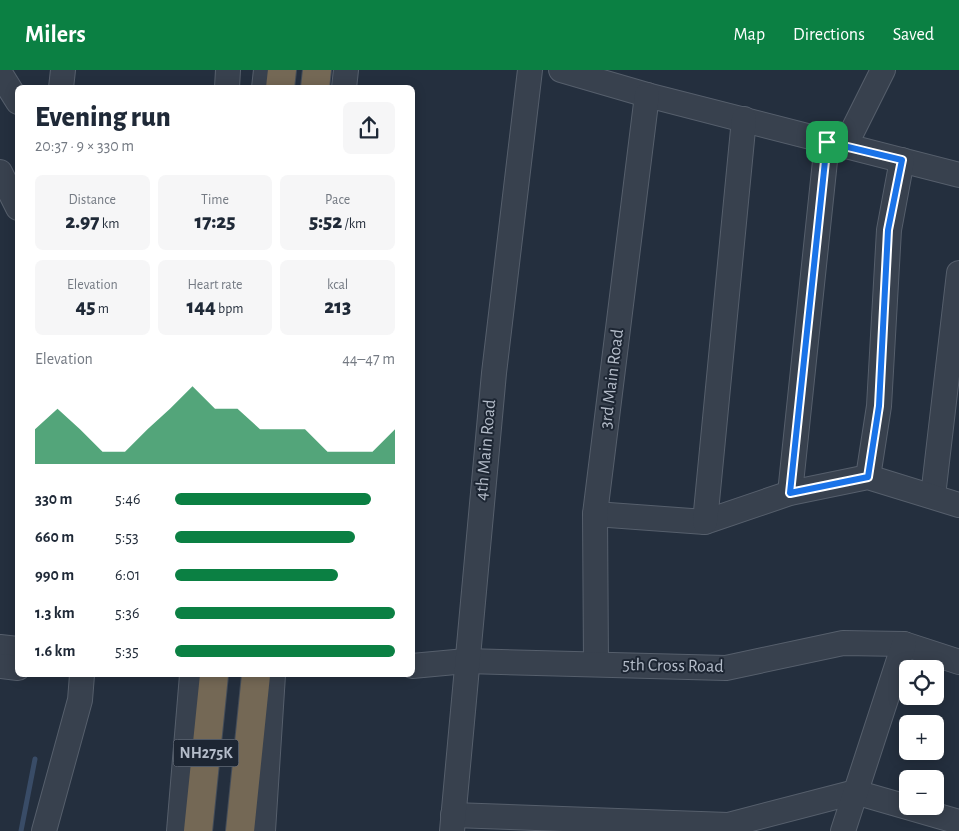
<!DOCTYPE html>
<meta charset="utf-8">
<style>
body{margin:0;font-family:"Alegreya Sans",sans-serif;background:#f6f6f7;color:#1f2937;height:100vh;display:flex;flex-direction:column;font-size:19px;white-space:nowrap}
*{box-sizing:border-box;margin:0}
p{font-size:16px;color:#747a83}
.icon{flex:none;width:28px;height:28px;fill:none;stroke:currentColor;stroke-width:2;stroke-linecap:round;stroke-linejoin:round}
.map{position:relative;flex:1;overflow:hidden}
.sheet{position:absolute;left:15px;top:15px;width:400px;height:592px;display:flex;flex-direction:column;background:#fff;border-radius:8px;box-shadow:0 2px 12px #0003}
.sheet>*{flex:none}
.controls{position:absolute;left:899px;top:590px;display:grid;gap:10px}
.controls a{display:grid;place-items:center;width:45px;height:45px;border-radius:8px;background:#fff;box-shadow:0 2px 12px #0003;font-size:25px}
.pin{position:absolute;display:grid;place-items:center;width:42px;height:42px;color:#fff;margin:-21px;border-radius:10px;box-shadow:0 2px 8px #0006}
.round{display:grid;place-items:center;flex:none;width:52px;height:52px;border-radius:8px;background:#f6f6f7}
.summary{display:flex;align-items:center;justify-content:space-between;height:85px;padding:0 20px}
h1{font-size:28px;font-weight:800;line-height:38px}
.stats{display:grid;grid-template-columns:repeat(3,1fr);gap:8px;height:85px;padding:5px 20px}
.stats div{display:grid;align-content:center;border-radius:8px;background:#f6f6f7;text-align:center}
.stats b{font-size:21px;font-weight:800}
.stats small{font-size:14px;font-weight:400}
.stats p{font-size:14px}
.chart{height:140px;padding:10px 20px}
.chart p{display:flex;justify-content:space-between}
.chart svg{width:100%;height:90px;margin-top:5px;fill:#0b8043;opacity:.7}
ul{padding:0 20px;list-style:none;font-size:16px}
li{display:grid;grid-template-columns:80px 60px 1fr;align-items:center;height:38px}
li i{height:12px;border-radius:6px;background:#0b8043}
header{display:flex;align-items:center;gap:30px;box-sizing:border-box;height:70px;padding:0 25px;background:#0b8043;color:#fff}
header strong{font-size:24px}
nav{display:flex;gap:28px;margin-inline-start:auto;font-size:18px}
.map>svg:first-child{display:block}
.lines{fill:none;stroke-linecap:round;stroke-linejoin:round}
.stream{stroke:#394c67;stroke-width:5}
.minor-casing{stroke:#565f6c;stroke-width:26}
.highway-casing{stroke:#434c59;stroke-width:30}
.minor{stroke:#38414e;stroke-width:24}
.highway{stroke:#746855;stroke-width:28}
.route-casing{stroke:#fff;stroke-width:10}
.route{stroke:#1a73e8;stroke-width:6}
.labels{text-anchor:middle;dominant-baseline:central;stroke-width:4;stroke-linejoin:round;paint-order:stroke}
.shield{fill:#1d2633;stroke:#878f9c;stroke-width:1}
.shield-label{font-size:16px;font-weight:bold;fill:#b4bcc9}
.street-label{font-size:18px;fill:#b4bcc9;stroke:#1d2633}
</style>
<header>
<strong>Milers</strong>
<nav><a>Map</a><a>Directions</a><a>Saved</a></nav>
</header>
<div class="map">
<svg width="959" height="761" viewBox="0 0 959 761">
<rect width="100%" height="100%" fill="#242f3e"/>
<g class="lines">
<path class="stream" d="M21 761 35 689"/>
<defs>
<g id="minor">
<path d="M561 0 647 25 959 105"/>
<path d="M0 3 18 32"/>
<path d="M61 18 63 0"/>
<path d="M227 18 228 0"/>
<path d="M264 18 266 0"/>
<path d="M344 18 346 0"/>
<path d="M845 76 883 0"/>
<path d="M0 102 18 138"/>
<path d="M868 407 879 336 889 160 902 90"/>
<path d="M790 423 827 72"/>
<path d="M933 426 959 203"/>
<path d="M595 444 705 452 790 423 868 407 959 435"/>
<path d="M705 452 744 49"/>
<path d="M0 577 18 579"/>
<path d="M596 594 595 444 647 25"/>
<path d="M0 596 18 598"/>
<path d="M412 596 466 591 726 598 843 573 904 574 959 592"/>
<path d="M453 745 728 755 855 722 959 752"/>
<path d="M44 761 80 630 82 605"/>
<path d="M179 761 192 605"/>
<path d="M263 761 273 605"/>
<path d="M452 761 494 303 530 0"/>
<path d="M843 761 904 574"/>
</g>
<g id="highway">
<path d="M280 18 282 0"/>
<path d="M315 18 317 0"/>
<path d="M198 761 214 605"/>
<path d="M240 761 256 605"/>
</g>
</defs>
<use href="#minor" class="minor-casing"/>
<use href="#highway" class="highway-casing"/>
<use href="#minor" class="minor"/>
<use href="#highway" class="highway"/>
</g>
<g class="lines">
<defs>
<path id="route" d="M827 72 902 90 888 160 879 336 868 407 790 423Z"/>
</defs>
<use href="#route" class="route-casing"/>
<use href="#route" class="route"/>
</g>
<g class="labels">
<rect class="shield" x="173.5" y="669.5" width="65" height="27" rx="4"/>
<g class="shield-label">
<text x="206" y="683">NH275K</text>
</g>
<g class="street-label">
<text transform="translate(612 309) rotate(-83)">3rd Main Road</text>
<text transform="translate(486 380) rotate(-85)">4th Main Road</text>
<text transform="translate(673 596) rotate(1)">5th Cross Road</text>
</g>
</g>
</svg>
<div class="controls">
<a><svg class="icon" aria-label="locate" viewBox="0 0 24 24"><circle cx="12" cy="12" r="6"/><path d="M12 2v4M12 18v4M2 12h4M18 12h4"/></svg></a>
<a>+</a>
<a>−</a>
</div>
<div class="pin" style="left:827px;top:72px;background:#1e9e55"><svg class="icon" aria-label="arrive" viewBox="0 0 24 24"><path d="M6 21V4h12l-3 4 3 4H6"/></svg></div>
<section class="sheet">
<div class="summary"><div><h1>Evening run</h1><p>20:37 · 9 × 330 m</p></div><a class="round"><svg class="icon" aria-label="share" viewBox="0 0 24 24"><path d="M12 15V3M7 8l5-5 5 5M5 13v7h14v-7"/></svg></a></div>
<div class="stats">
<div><p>Distance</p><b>2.97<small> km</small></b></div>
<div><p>Time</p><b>17:25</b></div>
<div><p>Pace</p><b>5:52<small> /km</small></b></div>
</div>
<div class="stats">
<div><p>Elevation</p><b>45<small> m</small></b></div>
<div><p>Heart rate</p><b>144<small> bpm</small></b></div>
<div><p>kcal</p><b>213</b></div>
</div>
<div class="chart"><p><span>Elevation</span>44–47 m</p>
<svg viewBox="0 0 160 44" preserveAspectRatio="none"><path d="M0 44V27L10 17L20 27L30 38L40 38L50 27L60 17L70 6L80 17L90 17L100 27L110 27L120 27L130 38L140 38L150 38L160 27V44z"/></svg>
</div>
<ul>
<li><b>330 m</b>5:46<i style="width:89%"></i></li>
<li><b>660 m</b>5:53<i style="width:82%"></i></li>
<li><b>990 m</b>6:01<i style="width:74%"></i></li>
<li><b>1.3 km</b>5:36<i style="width:100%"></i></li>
<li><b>1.6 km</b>5:35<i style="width:100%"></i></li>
</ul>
</section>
</div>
